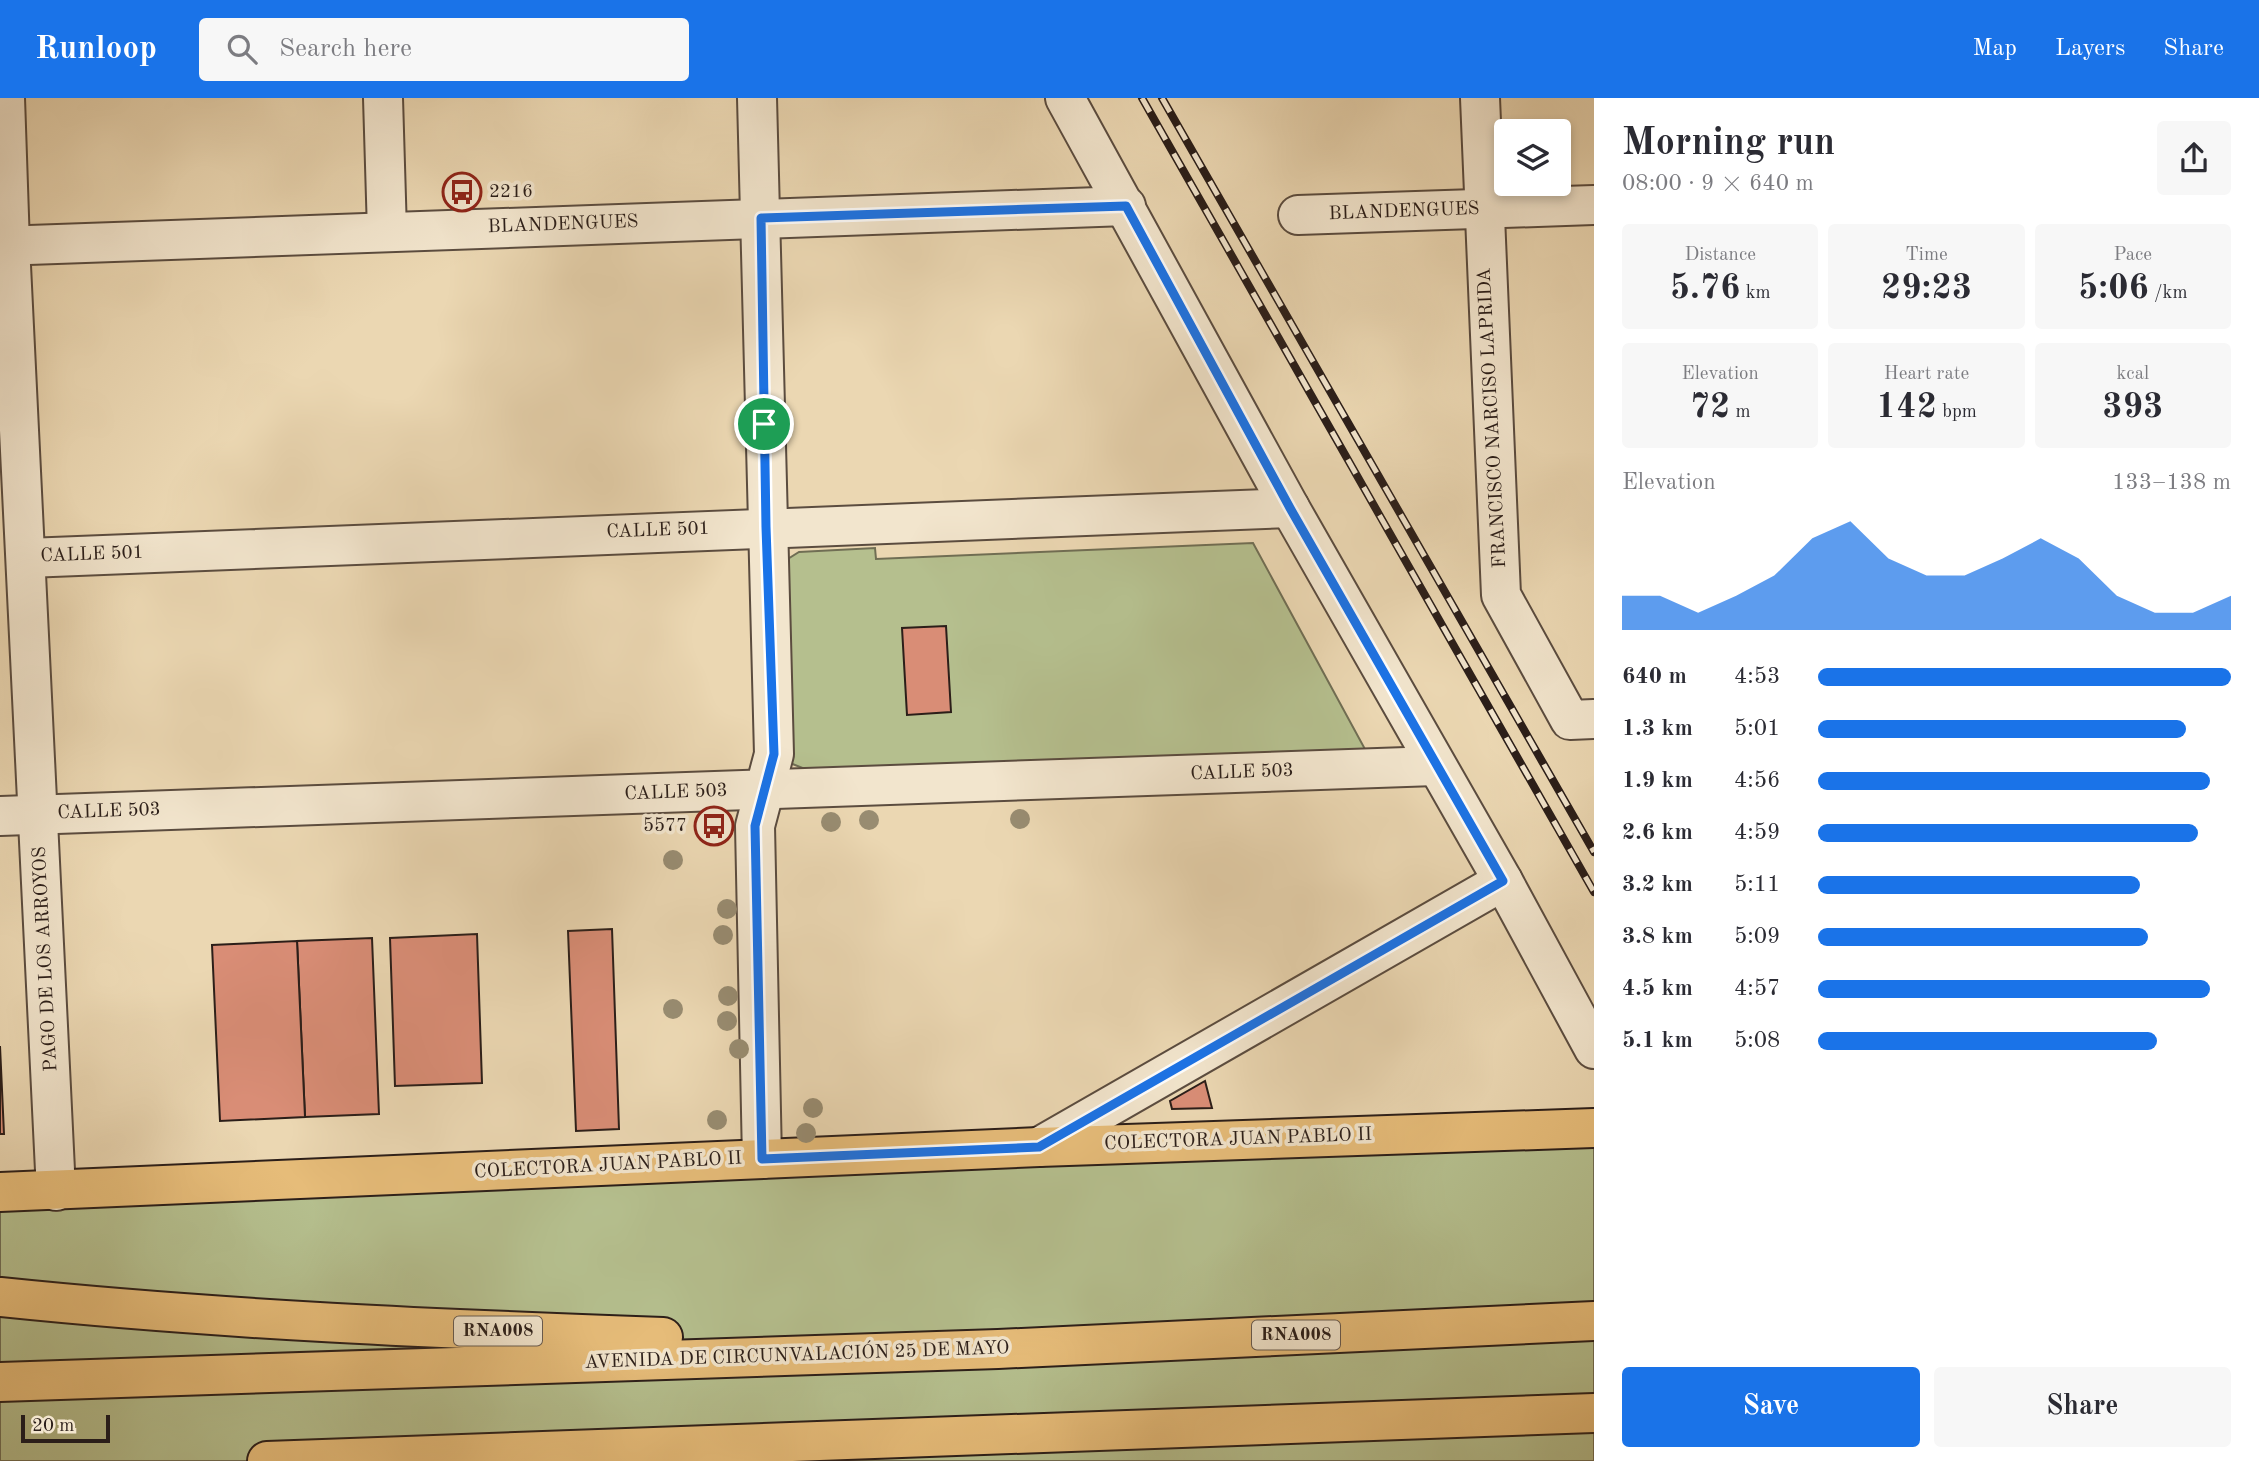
<!DOCTYPE html>
<meta charset="utf-8">
<style>
body{margin:0;font-family:"Old Standard TT",serif;background:#f7f7f7;color:#2b2b33;height:100vh;display:flex;flex-direction:column;font-size:26px;white-space:nowrap}
*{box-sizing:border-box;margin:0}
p{font-size:23px;color:#7c7c81}
.icon{flex:none;width:38px;height:38px;fill:none;stroke:currentColor;stroke-width:2;stroke-linecap:round;stroke-linejoin:round}
.map{position:relative;flex:1;overflow:hidden}
.drawer{display:flex;flex-direction:column;background:#fff;width:665px}
.drawer>*{flex:none}
.tools{position:absolute;left:1494px;top:21px;display:grid;gap:14px}
.tools a{display:grid;place-items:center;width:77px;height:77px;border-radius:7px;background:#fff;box-shadow:0 4px 10px #0003;font-size:35px}
.scale{position:absolute;left:21px;bottom:18px;width:89px;box-sizing:border-box;padding-left:7px;border:4px solid #2b1e19;border-top:0;font-size:19px;line-height:24px;white-space:nowrap;color:#2b1e19;-webkit-text-stroke:5px #f2e5cd;paint-order:stroke}
.pin{position:absolute;display:grid;place-items:center;width:60px;height:60px;color:#fff;margin:-30px;border:4px solid #fff;border-radius:50%;box-shadow:0 2px 7px #0007}
.round{display:grid;place-items:center;flex:none;width:74px;height:74px;border-radius:7px;background:#f7f7f7}
.head{display:flex;align-items:center;justify-content:space-between;height:119px;padding:0 28px}
h1{font-size:38px;font-weight:700;line-height:52px}
.stats{display:grid;grid-template-columns:repeat(3,1fr);gap:10px;height:119px;padding:7px 28px}
.stats div{display:grid;align-content:center;border-radius:7px;background:#f7f7f7;text-align:center}
.stats b{font-size:35px;font-weight:700}
.stats small{font-size:19px;font-weight:400}
.stats p{font-size:19px}
.chart{height:196px;padding:14px 28px}
.chart p{display:flex;justify-content:space-between}
.chart svg{width:100%;height:126px;margin-top:7px;fill:#1a73e8;opacity:.7}
.cta{display:flex;gap:14px;margin-top:auto;padding:14px 28px}
.cta a{flex:1;height:80px;border-radius:7px;background:#1a73e8;color:#fff;font-size:28px;font-weight:700;line-height:80px;text-align:center}
.cta a+a{background:#f7f7f7;color:#2b2b33}
ul{padding:0 28px;list-style:none;font-size:23px}
li{display:grid;grid-template-columns:112px 84px 1fr;align-items:center;height:52px}
li i{height:18px;border-radius:9px;background:#1a73e8}
header{display:flex;align-items:center;gap:42px;box-sizing:border-box;height:98px;padding:0 35px;background:#1a73e8;color:#fff}
header strong{font-size:33px}
nav{display:flex;gap:38px;margin-inline-start:auto;font-size:24px}
.search{width:490px;height:63px;background:#f7f7f7;display:flex;align-items:center;gap:18px;box-sizing:border-box;padding:0 24px;border-radius:7px;color:#7c7c81;font-size:26px}
main{display:flex;flex:1;min-height:0}
.map>svg:first-child{display:block}
.green{fill:#b5bf8e;stroke:#706e54;stroke-width:2}
.building{fill:#d98d76;stroke:#2b1e19;stroke-width:2}
.lines{fill:none;stroke-linecap:round;stroke-linejoin:round}
.minor-casing{stroke:#5b4c3f;stroke-width:42}
.major-casing{stroke:#2b1e19;stroke-width:42}
.highway-casing{stroke:#2b1e19;stroke-width:42}
.minor{stroke:#f2e5cd;stroke-width:38}
.major{stroke:#e6bc79;stroke-width:38}
.highway{stroke:#e6bc79;stroke-width:38}
.rail-casing{stroke:#2b1e19;stroke-width:8}
.rail{stroke:#f2e5cd;stroke-width:5;stroke-dasharray:16;stroke-linecap:butt}
.tree{fill:#988c71}
.route-casing{stroke:#fff;stroke-width:14}
.route{stroke:#1a73e8;stroke-width:9}
.labels{text-anchor:middle;dominant-baseline:central;stroke-width:7;stroke-linejoin:round;paint-order:stroke}
.shield{fill:#f2e5cd;stroke:#675a4f;stroke-width:2}
.shield-label{font-size:18px;font-weight:bold;fill:#2b1e19}
.poi-label{font-size:19px;fill:#2b1e19;stroke:#f2e5cd;text-anchor:start}
.street-label{font-size:19px;fill:#2b1e19;stroke:#f2e5cd}
</style>
<header>
<strong>Runloop</strong>
<div class="search"><svg class="icon" aria-label="search" viewBox="0 0 24 24"><circle cx="10" cy="10" r="6"/><path d="M15 15l6 6"/></svg>Search here</div>
<nav><a>Map</a><a>Layers</a><a>Share</a></nav>
</header>
<main>
<div class="map">
<svg width="1594" height="1363" viewBox="0 0 1594 1363">
<rect width="100%" height="100%" fill="#ebd7b2"/>
<filter id="stains"><feTurbulence type="fractalNoise" baseFrequency=".00286" numOctaves="4"/><feColorMatrix values="0 0 0 0 .2 0 0 0 0 .09 0 0 0 0 .02 0 0 0 .5 -.17"/></filter>
<radialGradient id="worn" r=".72"><stop offset=".6" stop-color="#630" stop-opacity="0"/><stop offset="1" stop-color="#630" stop-opacity=".3"/></radialGradient>
<g class="green">
<path d="M1253 445 1366 653 805 671 790 665 783 464 799 454 875 450 876 461Z"/>
<path d="M1594 1030V1363H0V1094Z"/>
</g>
<g class="building">
<path d="M946 528 951 614 907 617 902 530Z"/>
<path d="M612 831 619 1031 576 1033 568 833Z"/>
<path d="M477 836 482 985 395 988 390 840Z"/>
<path d="M372 840 379 1016 305 1019 297 843Z"/>
<path d="M297 843 305 1019 220 1023 212 847Z"/>
<path d="M0 948 4 1036H0Z"/>
<path d="M1205 983 1212 1010 1172 1011 1170 1003Z"/>
</g>
<g class="lines">
<defs>
<g id="minor">
<path d="M5 0 10 147 56 1093"/>
<path d="M383 0 387 134"/>
<path d="M757 0 774 656 755 728 762 1061"/>
<path d="M1065 0 1290 410 1503 783 1594 951"/>
<path d="M1480 0 1501 497 1570 622 1594 621"/>
<path d="M1298 117 1594 107"/>
<path d="M0 148 1126 108"/>
<path d="M27 460 1290 410"/>
<path d="M0 718 1435 668"/>
<path d="M1039 1049 1503 783"/>
</g>
<path id="major" d="M0 1094 1039 1049 1594 1030"/>
<g id="highway">
<path d="M0 1199C221 1222 442 1231 663 1239"/>
<path d="M0 1284 998 1251 1594 1223"/>
<path d="M267 1363 1594 1315"/>
</g>
</defs>
<use href="#minor" class="minor-casing"/>
<use href="#major" class="major-casing"/>
<use href="#highway" class="highway-casing"/>
<use href="#minor" class="minor"/>
<use href="#major" class="major"/>
<use href="#highway" class="highway"/>
<defs>
<g id="rail">
<path d="M1142 0 1594 794"/>
<path d="M1162 0 1594 754"/>
</g>
</defs>
<use href="#rail" class="rail-casing"/>
<use href="#rail" class="rail"/>
</g>
<g class="tree">
<circle cx="1020" cy="721" r="10"/>
<circle cx="869" cy="722" r="10"/>
<circle cx="831" cy="724" r="10"/>
<circle cx="673" cy="762" r="10"/>
<circle cx="727" cy="811" r="10"/>
<circle cx="723" cy="837" r="10"/>
<circle cx="728" cy="898" r="10"/>
<circle cx="673" cy="911" r="10"/>
<circle cx="727" cy="923" r="10"/>
<circle cx="739" cy="951" r="10"/>
<circle cx="813" cy="1010" r="10"/>
<circle cx="717" cy="1022" r="10"/>
<circle cx="806" cy="1035" r="10"/>
</g>
<g class="lines">
<defs>
<path id="route" d="M1126 108 1290 410 1503 783 1039 1049 762 1061 755 728 774 656 766 429 761 120Z"/>
</defs>
<use href="#route" class="route-casing"/>
<use href="#route" class="route"/>
</g>
<defs>
<symbol id="bus-ring" viewBox="-11 -11 22 22"><circle r="9.5" fill="#f2e5cd" stroke="#8f2418" stroke-width="1.5"/><path d="M-5-6H5V4H4V6H2V4H-2V6H-4V4H-5ZM-3.5-4V0h7V-4ZM-3.5 1.2v1.5H-2V1.2ZM2 1.2v1.5H3.5V1.2Z" fill="#8f2418"/></symbol>
</defs>
<g fill-rule="evenodd">
<use href="#bus-ring" x="440" y="72" width="44" height="44"/>
<use href="#bus-ring" x="692" y="706" width="44" height="44"/>
</g>
<g class="labels">
<g class="shield">
<rect x="454" y="1218.5" width="88" height="29" rx="5"/>
<rect x="1252" y="1222.5" width="88" height="29" rx="5"/>
</g>
<g class="shield-label">
<text x="498" y="1233">RNA008</text>
<text x="1296" y="1237">RNA008</text>
</g>
<g class="poi-label">
<text x="489" y="94">2216</text>
<text x="687" y="728" text-anchor="end">5577</text>
</g>
<g class="street-label">
<text transform="translate(1404 114) rotate(-2)">BLANDENGUES</text>
<text transform="translate(563 127) rotate(-2)">BLANDENGUES</text>
<text transform="translate(1493 320) rotate(-93)">FRANCISCO NARCISO LAPRIDA</text>
<text transform="translate(658 433) rotate(-2)">CALLE 501</text>
<text transform="translate(92 457) rotate(-2)">CALLE 501</text>
<text transform="translate(1242 675) rotate(-2)">CALLE 503</text>
<text transform="translate(676 695) rotate(-2)">CALLE 503</text>
<text transform="translate(109 714) rotate(-2)">CALLE 503</text>
<text transform="translate(46 861) rotate(-93)">PAGO DE LOS ARROYOS</text>
<text transform="translate(1238 1042) rotate(-2)">COLECTORA JUAN PABLO II</text>
<text transform="translate(608 1068) rotate(-3)">COLECTORA JUAN PABLO II</text>
<text transform="translate(797 1258) rotate(-2)">AVENIDA DE CIRCUNVALACIÓN 25 DE MAYO</text>
</g>
</g>
<rect width="100%" height="100%" filter="url(#stains)"/>
<rect width="100%" height="100%" fill="url(#worn)"/>
</svg>
<div class="tools">
<a><svg class="icon" aria-label="layers" viewBox="0 0 24 24"><path d="M12 4l9 5-9 5-9-5zM3 14l9 5 9-5"/></svg></a>
</div>
<div class="scale">20 m</div>
<div class="pin" style="left:764px;top:326px;background:#1e9e55"><svg class="icon" aria-label="arrive" viewBox="0 0 24 24"><path d="M6 21V4h12l-3 4 3 4H6"/></svg></div>
</div>
<section class="drawer">
<div class="head"><div><h1>Morning run</h1><p>08:00 · 9 × 640 m</p></div><a class="round"><svg class="icon" aria-label="share" viewBox="0 0 24 24"><path d="M12 15V3M7 8l5-5 5 5M5 13v7h14v-7"/></svg></a></div>
<div class="stats">
<div><p>Distance</p><b>5.76<small> km</small></b></div>
<div><p>Time</p><b>29:23</b></div>
<div><p>Pace</p><b>5:06<small> /km</small></b></div>
</div>
<div class="stats">
<div><p>Elevation</p><b>72<small> m</small></b></div>
<div><p>Heart rate</p><b>142<small> bpm</small></b></div>
<div><p>kcal</p><b>393</b></div>
</div>
<div class="chart"><p><span>Elevation</span>133–138 m</p>
<svg viewBox="0 0 160 44" preserveAspectRatio="none"><path d="M0 44V32L10 32L20 38L30 32L40 25L50 12L60 6L70 19L80 25L90 25L100 19L110 12L120 19L130 32L140 38L150 38L160 32V44z"/></svg>
</div>
<ul>
<li><b>640 m</b>4:53<i style="width:100%"></i></li>
<li><b>1.3 km</b>5:01<i style="width:89%"></i></li>
<li><b>1.9 km</b>4:56<i style="width:95%"></i></li>
<li><b>2.6 km</b>4:59<i style="width:92%"></i></li>
<li><b>3.2 km</b>5:11<i style="width:78%"></i></li>
<li><b>3.8 km</b>5:09<i style="width:80%"></i></li>
<li><b>4.5 km</b>4:57<i style="width:95%"></i></li>
<li><b>5.1 km</b>5:08<i style="width:82%"></i></li>
</ul>
<div class="cta"><a>Save</a><a>Share</a></div>
</section>
</main>
